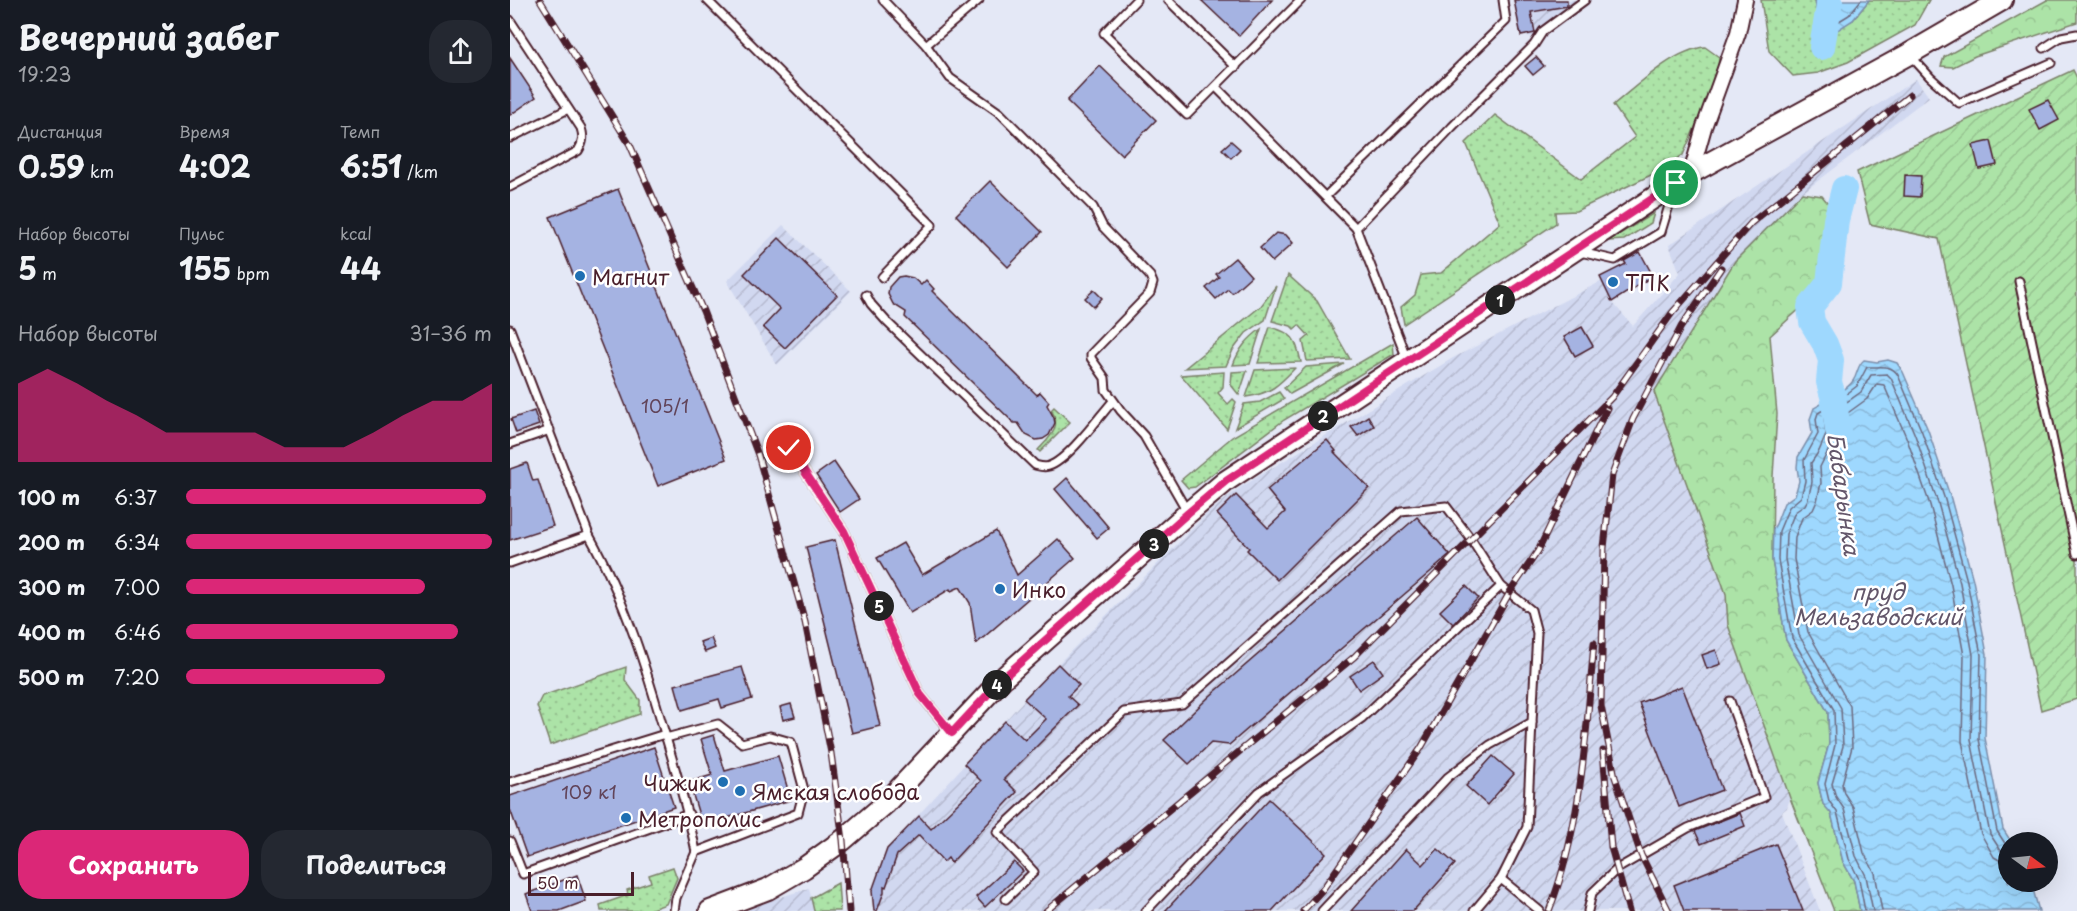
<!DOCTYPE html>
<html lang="ru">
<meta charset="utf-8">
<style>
body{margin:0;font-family:"Playpen Sans",sans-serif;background:#242831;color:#f1f3f6;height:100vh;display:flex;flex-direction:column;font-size:22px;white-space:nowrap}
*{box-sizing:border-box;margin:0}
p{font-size:20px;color:#9ea1a6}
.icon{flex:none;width:33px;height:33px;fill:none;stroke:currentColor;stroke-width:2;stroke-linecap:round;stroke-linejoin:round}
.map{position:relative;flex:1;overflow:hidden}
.side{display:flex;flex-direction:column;background:#171b24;width:510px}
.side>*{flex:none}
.needle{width:39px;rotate:105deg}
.controls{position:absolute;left:1488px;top:832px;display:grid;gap:12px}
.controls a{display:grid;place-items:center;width:60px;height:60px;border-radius:50%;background:#171b24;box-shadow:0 6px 24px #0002;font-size:30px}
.scale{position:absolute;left:18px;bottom:15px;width:106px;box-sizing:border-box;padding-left:6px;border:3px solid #4a1f2b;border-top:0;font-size:16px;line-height:21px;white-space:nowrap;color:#4a1f2b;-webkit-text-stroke:4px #fff;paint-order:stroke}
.pin{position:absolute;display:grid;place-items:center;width:51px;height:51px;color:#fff;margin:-26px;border:3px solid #fff;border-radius:50%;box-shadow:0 2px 6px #0007}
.km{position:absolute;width:30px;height:30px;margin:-15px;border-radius:50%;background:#222;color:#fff;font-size:16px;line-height:30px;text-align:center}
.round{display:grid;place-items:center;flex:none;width:63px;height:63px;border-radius:24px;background:#242831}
.summary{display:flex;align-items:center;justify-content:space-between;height:102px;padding:0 18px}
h1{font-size:33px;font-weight:700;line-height:45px}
.figures{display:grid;grid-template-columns:repeat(3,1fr);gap:9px;height:102px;padding:6px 18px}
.figures div{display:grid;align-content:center}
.figures b{font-size:30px;font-weight:700}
.figures small{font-size:16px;font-weight:400}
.figures p{font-size:16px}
.chart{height:168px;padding:12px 18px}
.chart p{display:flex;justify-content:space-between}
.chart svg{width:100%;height:108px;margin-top:6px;fill:#db2777;opacity:.7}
.cta{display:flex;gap:12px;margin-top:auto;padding:12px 18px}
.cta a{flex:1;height:69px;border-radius:24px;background:#db2777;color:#fff;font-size:24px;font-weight:700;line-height:69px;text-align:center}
.cta a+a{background:#242831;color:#f1f3f6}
ul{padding:0 18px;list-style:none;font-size:20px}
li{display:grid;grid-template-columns:96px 72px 1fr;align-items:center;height:45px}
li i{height:15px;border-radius:8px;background:#db2777}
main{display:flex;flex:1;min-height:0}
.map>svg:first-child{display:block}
.industrial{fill:url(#industrial-furrows)}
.grass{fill:url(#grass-dots);stroke:#7b8169;stroke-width:1.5}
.forest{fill:url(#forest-crowns);stroke:#7b8169;stroke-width:1.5}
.garden{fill:url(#garden-furrows);stroke:#7b8169;stroke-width:1.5}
.water{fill:url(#water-waves);stroke:#7c8eaa;stroke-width:1.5}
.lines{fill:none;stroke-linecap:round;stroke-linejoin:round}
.shore{stroke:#6c697f;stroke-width:1.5}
.river{stroke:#9ed8fe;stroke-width:26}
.building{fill:#a5b3e2;stroke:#4a1f2b;stroke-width:1.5}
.lane-casing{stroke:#4a1f2b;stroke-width:11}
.street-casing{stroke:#4a1f2b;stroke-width:18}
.secondary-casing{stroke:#4a1f2b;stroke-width:24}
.lane{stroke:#fff;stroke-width:7}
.street{stroke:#fff;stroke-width:14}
.secondary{stroke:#fff;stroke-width:20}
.rail-casing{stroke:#4a1f2b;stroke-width:7}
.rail{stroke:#fff;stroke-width:4.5;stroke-dasharray:14;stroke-linecap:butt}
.route-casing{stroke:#fff;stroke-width:12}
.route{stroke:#db2777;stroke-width:8}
.poi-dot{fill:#1f6fb2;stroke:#fff;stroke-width:2}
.labels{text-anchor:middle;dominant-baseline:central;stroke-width:5;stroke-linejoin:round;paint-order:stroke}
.number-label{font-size:18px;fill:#614459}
.poi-label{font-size:21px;fill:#4a1f2b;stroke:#fff;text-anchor:start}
.water-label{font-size:22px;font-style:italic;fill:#63566a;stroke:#fff}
</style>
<main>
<section class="side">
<div class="summary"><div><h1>Вечерний забег</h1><p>19:23</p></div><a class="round"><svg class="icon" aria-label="share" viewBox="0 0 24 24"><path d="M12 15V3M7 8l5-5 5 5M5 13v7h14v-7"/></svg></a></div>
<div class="figures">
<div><p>Дистанция</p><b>0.59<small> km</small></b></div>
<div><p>Время</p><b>4:02</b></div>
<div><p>Темп</p><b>6:51<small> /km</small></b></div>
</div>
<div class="figures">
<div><p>Набор высоты</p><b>5<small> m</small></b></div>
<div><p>Пульс</p><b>155<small> bpm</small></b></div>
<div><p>kcal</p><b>44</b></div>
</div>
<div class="chart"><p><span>Набор высоты</span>31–36 m</p>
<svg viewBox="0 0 160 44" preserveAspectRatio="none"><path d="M0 44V12L10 6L20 12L30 19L40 25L50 32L60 32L70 32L80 32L90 38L100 38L110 38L120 32L130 25L140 19L150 19L160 12V44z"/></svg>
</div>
<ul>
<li><b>100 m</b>6:37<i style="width:98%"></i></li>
<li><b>200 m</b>6:34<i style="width:100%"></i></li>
<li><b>300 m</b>7:00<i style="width:78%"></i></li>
<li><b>400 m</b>6:46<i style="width:89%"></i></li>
<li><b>500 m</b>7:20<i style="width:65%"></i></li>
</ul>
<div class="cta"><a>Сохранить</a><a>Поделиться</a></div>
</section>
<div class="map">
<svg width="1567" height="911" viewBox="0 0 1567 911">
<defs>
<pattern id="industrial-furrows" width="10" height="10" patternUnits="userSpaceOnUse" patternTransform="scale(1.5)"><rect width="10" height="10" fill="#d1d8f0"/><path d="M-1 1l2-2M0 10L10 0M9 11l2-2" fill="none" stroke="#b5b9ce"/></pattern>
<pattern id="grass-dots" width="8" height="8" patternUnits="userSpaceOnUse" patternTransform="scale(1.5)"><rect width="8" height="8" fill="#ace3a7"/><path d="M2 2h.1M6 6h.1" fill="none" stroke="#96c290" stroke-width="1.8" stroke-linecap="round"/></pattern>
<pattern id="forest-crowns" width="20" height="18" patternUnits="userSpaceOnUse" patternTransform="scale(1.5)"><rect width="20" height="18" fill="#ace3a7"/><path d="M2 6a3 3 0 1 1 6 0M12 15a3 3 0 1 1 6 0" fill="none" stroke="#96c290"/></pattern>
<pattern id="garden-furrows" width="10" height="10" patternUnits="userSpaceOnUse" patternTransform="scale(1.5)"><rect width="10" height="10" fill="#ace3a7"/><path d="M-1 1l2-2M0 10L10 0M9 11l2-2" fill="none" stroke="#96c290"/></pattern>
<pattern id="water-waves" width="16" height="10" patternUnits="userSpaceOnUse" patternTransform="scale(1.5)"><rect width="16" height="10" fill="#9ed8fe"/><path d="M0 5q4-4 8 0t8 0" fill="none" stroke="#8ab9da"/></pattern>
</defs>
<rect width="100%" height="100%" fill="#e4e8f6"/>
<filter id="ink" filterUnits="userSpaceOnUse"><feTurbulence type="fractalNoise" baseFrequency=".0167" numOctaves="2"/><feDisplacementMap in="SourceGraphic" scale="12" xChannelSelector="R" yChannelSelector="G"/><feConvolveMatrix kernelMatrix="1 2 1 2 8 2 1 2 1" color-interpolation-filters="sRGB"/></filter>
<g filter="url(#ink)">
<g class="industrial">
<path d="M1004 0H1081L1033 37 1011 36Z"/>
<path d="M1406 79 1419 97 1292 193 1225 261 1217 594 1218 625 1280 798 1277 808 1272 812 1310 911H364L362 891 377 849 538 674 698 513 731 487 943 358 1092 281 1102 302 1123 326 1170 273 1159 245Z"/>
<path d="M273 225 341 291 267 365 217 281Z"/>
<path d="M299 888 304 911H239L240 907Z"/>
</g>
<g class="grass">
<path d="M1251 0H1305L1309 29 1343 20 1359 0H1419L1405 25 1338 62 1308 73 1283 76 1259 51Z"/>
<path d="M1195 47 1209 57 1207 76 1173 155 1143 174 1066 211 1045 212 1046 223 894 324 891 307 905 295 911 275 931 273 990 223 956 143 985 115 1071 179 1125 137 1103 105C1128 85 1163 50 1195 47Z"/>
<path d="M1144 213 1141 223 1114 240 1098 241Z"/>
<path d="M778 275 807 301 840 359 797 361 793 341 799 336 789 325 784 329 781 326 762 321Z"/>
<path d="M766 286 755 320 736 333 723 350 716 366 675 368 751 306Z"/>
<path d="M760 327C783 333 786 338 791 362L748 363Z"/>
<path d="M751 329 740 364 723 365C729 349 737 339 751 329Z"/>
<path d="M883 343 884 354 774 420 685 487 678 488 671 480 722 437Z"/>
<path d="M834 364 780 394 774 388 796 367Z"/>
<path d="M785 368C769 385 760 394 736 397L745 370Z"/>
<path d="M737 371 729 395 721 385 722 372Z"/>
<path d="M714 372 713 387 708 393 718 404 723 399 726 402 717 429 671 375Z"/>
<path d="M769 392 774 399 725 428 734 404 750 402Z"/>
<path d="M544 407 560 422 530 452 528 450C539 438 553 427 541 410Z"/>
<path d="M116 667 115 680 130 700V714L40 745 27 706 32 696Z"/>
<path d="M163 867 167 878 156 904 136 911H91L90 905 118 895 117 890 141 882 139 875Z"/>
<path d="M328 883 330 911H304L301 898Z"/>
</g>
<g class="forest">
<path d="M1537 0H1567V22L1465 56 1443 67 1431 66 1434 57Z"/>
<path d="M1292 193 1312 196 1322 208 1314 279 1295 304 1260 336 1267 414 1263 476 1262 560 1276 640 1318 712 1319 744 1308 783 1313 804 1321 813 1333 862 1344 881 1350 911H1324L1280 798 1218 625 1216 594 1144 392 1225 261Z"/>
</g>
<path class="garden" d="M1563 70 1567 78V699L1531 710 1429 239 1360 224 1347 172Z"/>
<g class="water">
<path d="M1305 0H1359L1343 20 1323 33 1309 29Z"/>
<path d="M1354 360 1367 362 1378 360 1387 363 1393 372 1418 430 1441 499 1463 580 1477 654 1475 738 1493 829 1502 843H1498V882H1521L1529 911H1350L1344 881 1333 862 1321 813 1313 804 1308 783 1319 744 1318 712 1276 640 1262 560 1263 529 1266 524 1274 503 1285 495 1289 481 1287 467 1288 457 1302 433 1300 419 1304 408C1315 402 1336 391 1343 381 1348 374 1347 365 1354 360Z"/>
</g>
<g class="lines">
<g class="shore">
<path d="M1311 0 1314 23 1321 26 1339 15 1351 0"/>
<path d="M1355 911 1349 879 1339 859 1327 812 1319 801 1315 784 1325 745 1324 710 1282 638 1268 560 1269 531 1279 507 1291 497 1295 481 1294 460 1308 434 1306 419 1308 413 1322 405 1347 386 1357 367C1369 368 1380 363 1388 375L1412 432 1435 500 1457 581 1471 655 1469 739 1487 831 1498 848"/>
<path d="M1363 911 1356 876 1346 856 1334 809 1326 797 1322 784 1333 746 1331 708 1289 635 1275 559 1276 534 1285 512 1295 505 1298 499 1302 482 1301 463 1309 451 1316 435 1314 418 1351 392 1361 375 1377 374 1381 378 1405 435 1428 503 1450 583 1463 655 1461 740 1480 834 1491 851 1498 856"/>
<path d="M1372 911 1365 873 1354 853 1343 807 1334 793 1332 784 1342 747 1340 706 1298 632 1284 559 1285 537 1292 518 1303 510 1307 501 1311 483 1310 467 1323 441 1324 423 1357 399 1367 384 1374 385 1397 439 1420 505 1441 585 1454 656 1452 741 1471 834 1484 857 1498 865"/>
</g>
<g class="river">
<path d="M1312 47 1320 0"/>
<path d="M1328 430 1323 396 1319 382 1321 360 1315 344 1302 322 1300 307 1319 283 1326 220 1334 189"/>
</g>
</g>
<g class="building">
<path d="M691 0H762L729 36Z"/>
<path d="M1004 0H1057V6L1021 12 1025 33 1011 36Z"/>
<path d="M1026 57 1034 66 1023 75 1015 66Z"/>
<path d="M0 58 26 97 0 115Z"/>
<path d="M590 66 646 120 612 155 557 101Z"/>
<path d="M1538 100 1549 120 1530 130 1519 109Z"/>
<path d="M721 141 730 149 721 158 712 149Z"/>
<path d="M1481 141 1487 165 1469 169 1463 145Z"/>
<path d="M1395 175 1411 176 1410 197 1394 196Z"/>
<path d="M480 181 532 232 498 267 446 215Z"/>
<path d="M108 189 216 459 148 486 40 217Z"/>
<path d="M766 233 776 235 783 243 762 262 750 248Z"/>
<path d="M269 238 327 295 275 348 253 327 270 309 234 274Z"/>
<path d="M1130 252 1143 276 1102 302 1090 277 1116 264 1114 261Z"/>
<path d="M725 258 741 276 722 293 718 289 706 299 696 288 709 277 706 274Z"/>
<path d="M394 276 403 278 411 285 416 280 424 289 422 291 527 395 530 392 539 402 537 405 544 418 545 423 539 435 533 439 526 440 516 435 508 423H504L395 317 396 312 383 304 378 294 379 287 388 277Z"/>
<path d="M584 290 592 298 584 307 575 298Z"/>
<path d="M1072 327 1083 346 1065 356 1054 337Z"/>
<path d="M24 411 29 425 6 433 1 419Z"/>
<path d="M858 416 864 426 848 436 841 427Z"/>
<path d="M817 440 826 451 824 452 859 488 767 580 737 550 739 548 707 514 726 495 758 528 775 512 757 490Z"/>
<path d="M324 462 349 499 330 512 306 475Z"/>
<path d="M17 463 23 481 28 480 43 526 0 540V469Z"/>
<path d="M557 478 599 528 587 538 545 489Z"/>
<path d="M907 517 940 555 719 745 701 743 679 764 654 740 700 696Z"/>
<path d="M486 531 507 575 548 539 565 558 466 644 460 603 450 587 441 591 440 589 400 613 367 558 393 543 412 575Z"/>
<path d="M325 540 370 726 342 733 296 547Z"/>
<path d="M956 586 968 598 943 624 930 611Z"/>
<path d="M201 638 205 648 195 652 190 642Z"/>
<path d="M1206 650 1211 664 1197 669 1192 655Z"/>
<path d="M864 660 873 673 849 690 840 676Z"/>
<path d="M548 664 569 685 558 696 568 705 494 779 507 792 441 863 438 858 434 862 409 835 387 855 376 887 374 886V892L367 911H364L362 891 377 849 409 816 421 829 471 781 454 764 495 721 515 740 536 719 514 699Z"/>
<path d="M232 667 242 699 212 708 209 699 172 710 165 685Z"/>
<path d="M1172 686 1212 790 1169 807 1129 703Z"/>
<path d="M281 704 285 717 273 720 270 707Z"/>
<path d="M204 735 215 771 268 756 281 800 192 825 179 782 202 775 191 739Z"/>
<path d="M144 747 164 807 17 857 0 809V796Z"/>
<path d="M983 756 1004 774 977 805 956 786Z"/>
<path d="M759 799 816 853 762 911H655Z"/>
<path d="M1230 813 1235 826 1191 844 1185 831Z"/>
<path d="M1266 844 1293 911H1174L1164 885Z"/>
<path d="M896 849 913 865 928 849 945 864 903 911H841Z"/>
<path d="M504 862 513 871 475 907 466 897Z"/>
<path d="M67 875 76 901 49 911H22L16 894Z"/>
</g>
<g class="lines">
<defs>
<g id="lane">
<path d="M197 0 422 225 372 277"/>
<path d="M373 0 416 45 440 78 490 113 583 207 593 227 640 276 643 283 640 293 581 354V358L595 378 596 390 611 411 634 436 677 511"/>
<path d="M626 0 594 33 677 115 791 0"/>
<path d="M658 0 726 67"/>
<path d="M0 20 71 128C74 137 73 143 68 151L0 187"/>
<path d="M416 45 469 0"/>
<path d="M1534 48 1551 37 1567 34"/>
<path d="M1400 55 1420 77 1449 103 1541 63"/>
<path d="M706 87 846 228 897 359"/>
<path d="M0 138 58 109"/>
<path d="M816 196 996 21 993 0"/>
<path d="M846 228 942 127 1024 45 1033 31 1075 0"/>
<path d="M1070 252 1105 260 1151 232 1164 189"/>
<path d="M1509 281 1567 554"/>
<path d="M356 295 361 304 377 322 525 465C529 466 534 468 539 466 558 460 589 417 603 401"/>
<path d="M0 329 79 535 0 563"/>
<path d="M0 444 40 430"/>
<path d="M279 448 334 531 410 694 440 731"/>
<path d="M79 535C115 599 137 671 157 741 168 778 179 815 186 852"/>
<path d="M156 738 208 724 232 743 260 736 281 742 294 790 288 813 186 852 166 898 164 911"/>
<path d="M0 782 155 734"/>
<path d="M0 841 13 874 179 814"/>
<path d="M991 879 1030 911"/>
<path d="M496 899 524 872 487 832 614 712 672 704 891 511 936 506 961 539 991 586 1021 610 1027 633 1022 722"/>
<path d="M636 911 749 792 852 718 991 586"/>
<path d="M812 911 938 777 980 745 1022 722 1017 827 991 879 964 911"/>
<path d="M1078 911 1082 893 1107 869 1178 828 1254 797 1220 701"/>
</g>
<path id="street" d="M1181 173 1194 127 1228 33 1235 0"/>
<path id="secondary" d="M200 911 258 889 294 868 333 840 375 804 493 678 678 513 716 481 1181 173 1399 54 1492 0"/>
</defs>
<use href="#lane" class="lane-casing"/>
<use href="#street" class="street-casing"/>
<use href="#secondary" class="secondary-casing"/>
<use href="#lane" class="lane"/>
<use href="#street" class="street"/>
<use href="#secondary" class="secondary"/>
<defs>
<g id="rail">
<path d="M30 0 120 145 193 311 248 455 295 622 321 753 333 840 339 911"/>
<path d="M1093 751 1101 847 1119 911"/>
<path d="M536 911 844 657 1102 397 1162 313 1241 223 1400 95"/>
<path d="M793 911 813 889 911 748 1000 592 1028 551 1097 408"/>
<path d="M1039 911C1072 826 1076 733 1084 643"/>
<path d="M1159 911 1131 855 1105 777 1091 706 1094 548 1102 475 1123 419 1171 327 1211 268"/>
</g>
</defs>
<use href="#rail" class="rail-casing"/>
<use href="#rail" class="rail"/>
</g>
</g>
<g class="lines" filter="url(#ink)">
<defs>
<path id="route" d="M279 448 334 531 410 694 442 733 493 678 678 513 716 481 1166 183"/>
</defs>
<use href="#route" class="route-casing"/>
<use href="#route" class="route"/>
</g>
<g class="poi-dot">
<circle cx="70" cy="276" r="6"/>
<circle cx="1103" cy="282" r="6"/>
<circle cx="490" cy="589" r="6"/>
<circle cx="213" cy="782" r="6"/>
<circle cx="230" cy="791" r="6"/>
<circle cx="116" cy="818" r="6"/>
</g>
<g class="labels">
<g class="number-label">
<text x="155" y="405">105/1</text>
<text x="79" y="791">109 к1</text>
</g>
<g class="poi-label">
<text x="82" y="276">Магнит</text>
<text x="1115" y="282">ТПК</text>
<text x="502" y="589">Инко</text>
<text x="201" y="782" text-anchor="end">Чижик</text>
<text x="242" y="791">Ямская слобода</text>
<text x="128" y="818">Метрополис</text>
</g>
<g class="water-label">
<text transform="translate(1335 494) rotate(82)">Бабарынка</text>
<text x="1368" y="590">пруд<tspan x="1368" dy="25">Мельзаводский</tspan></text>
</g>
</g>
</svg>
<div class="controls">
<a><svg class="needle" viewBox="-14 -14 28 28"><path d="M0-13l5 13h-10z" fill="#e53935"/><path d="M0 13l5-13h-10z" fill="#9ea1a6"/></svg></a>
</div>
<div class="scale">50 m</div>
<div class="pin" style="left:1166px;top:183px;background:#1e9e55"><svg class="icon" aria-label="arrive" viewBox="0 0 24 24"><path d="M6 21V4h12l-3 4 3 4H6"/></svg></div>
<div class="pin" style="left:279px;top:448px;background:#d93025"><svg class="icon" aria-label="check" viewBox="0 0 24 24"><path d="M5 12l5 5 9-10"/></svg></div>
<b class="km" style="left:990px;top:300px">1</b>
<b class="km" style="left:813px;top:416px">2</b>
<b class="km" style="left:644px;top:544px">3</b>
<b class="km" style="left:487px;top:685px">4</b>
<b class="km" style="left:369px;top:606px">5</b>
</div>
</main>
